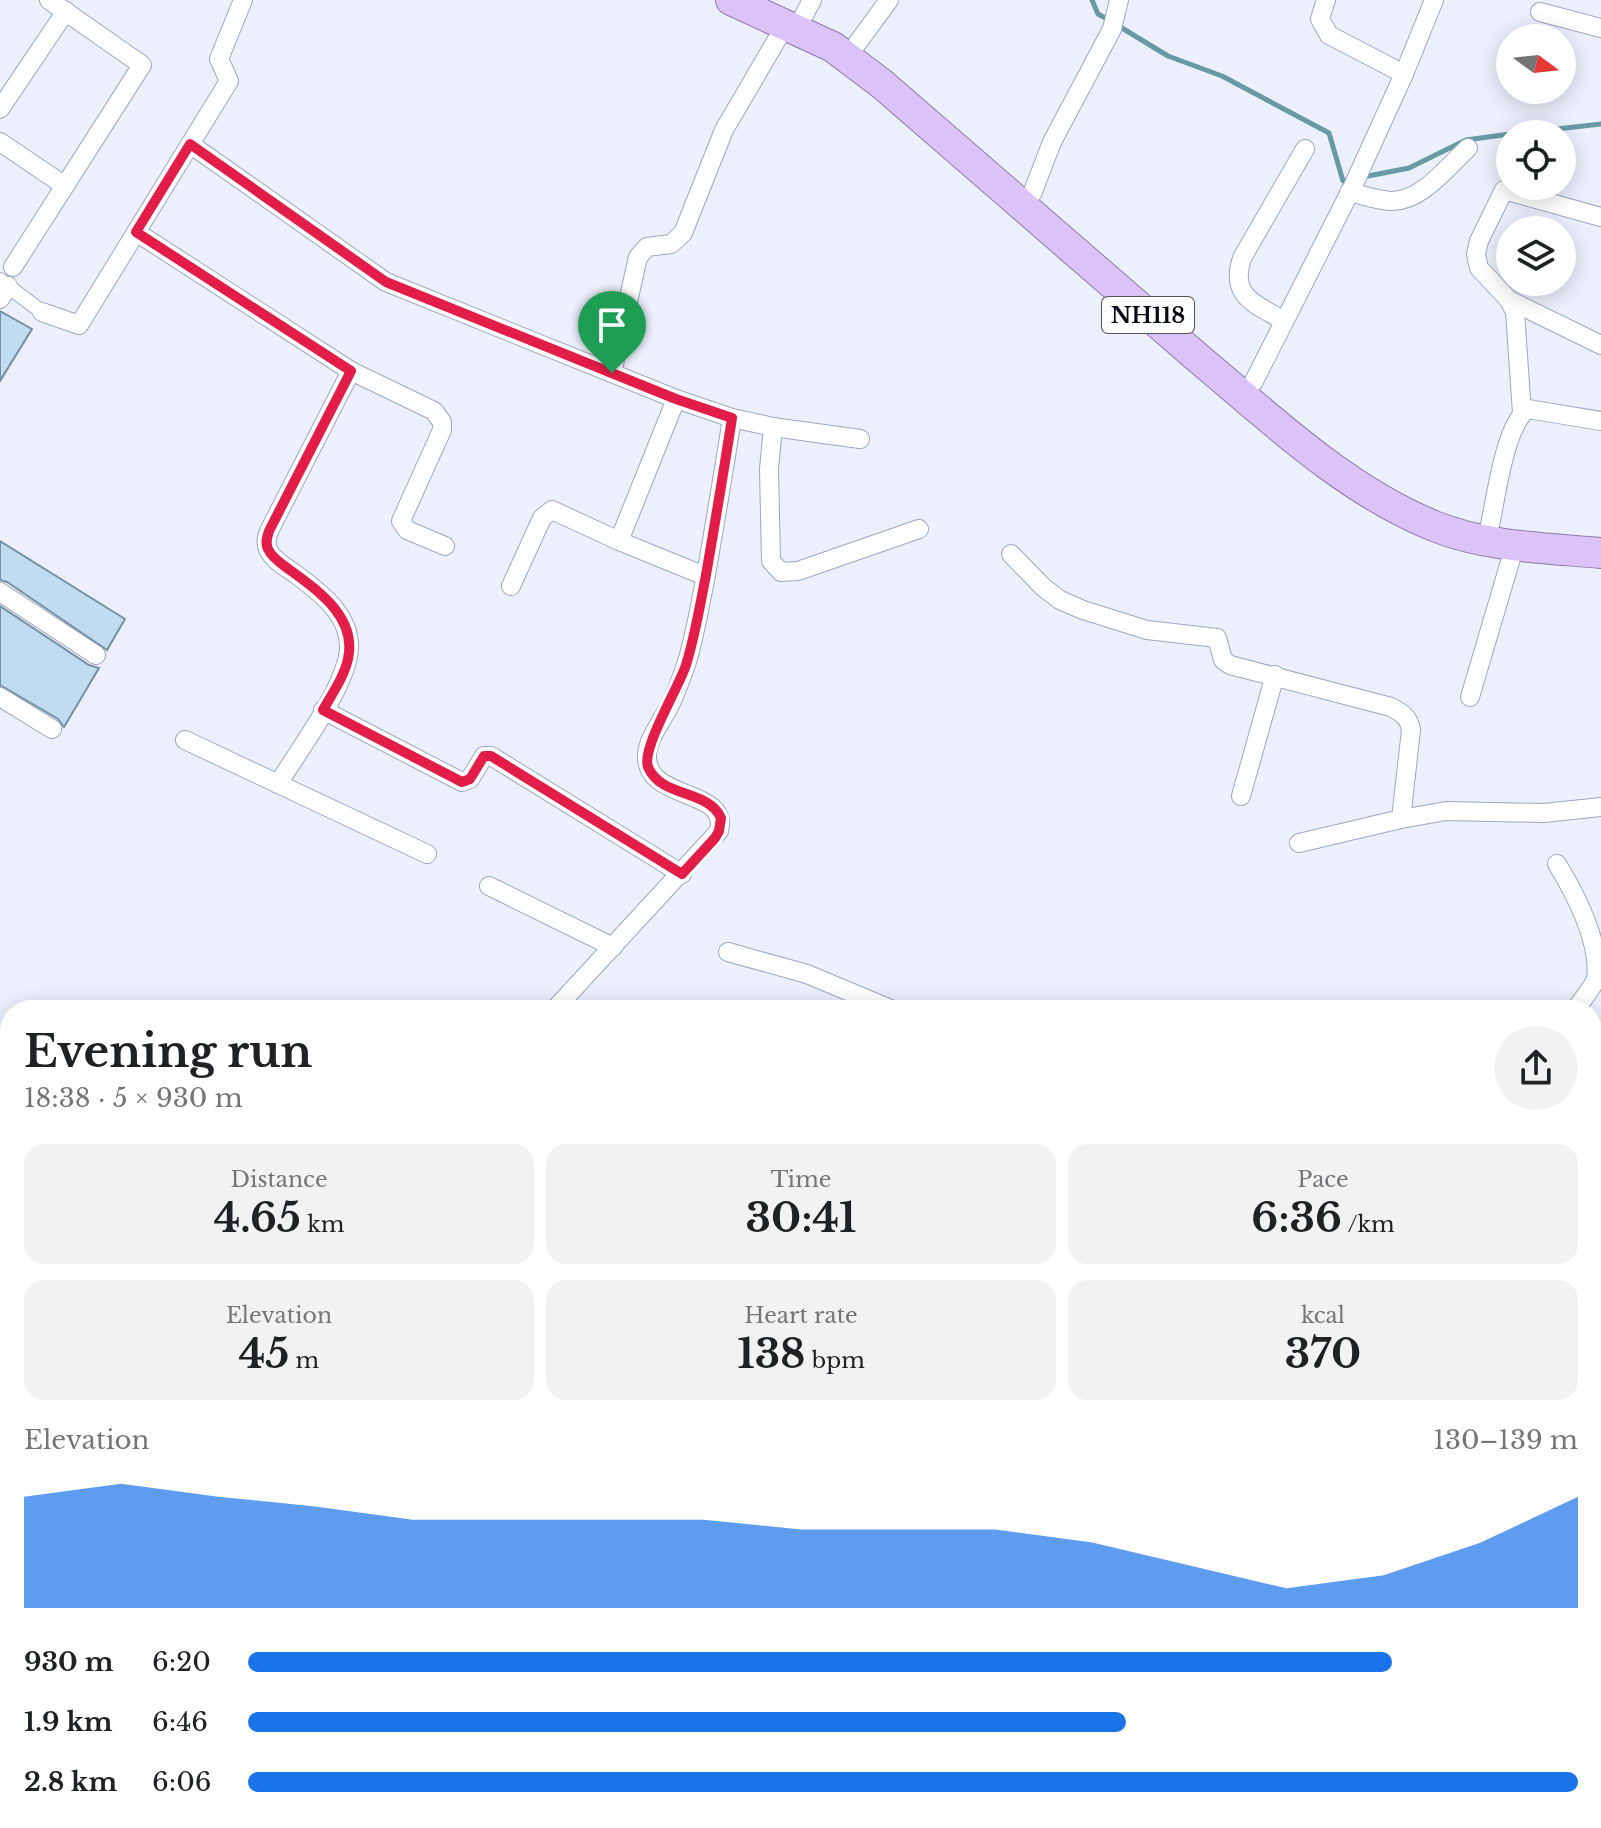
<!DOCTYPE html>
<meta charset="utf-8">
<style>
body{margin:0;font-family:"Libre Baskerville",serif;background:#f2f2f2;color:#202124;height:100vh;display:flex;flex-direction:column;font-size:30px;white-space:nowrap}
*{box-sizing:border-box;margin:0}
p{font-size:26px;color:#757577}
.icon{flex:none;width:44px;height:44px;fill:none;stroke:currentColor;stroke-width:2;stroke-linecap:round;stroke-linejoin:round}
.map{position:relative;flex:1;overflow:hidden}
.details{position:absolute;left:0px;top:1000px;width:1602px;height:828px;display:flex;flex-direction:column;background:#fff;border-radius:32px 32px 0 0;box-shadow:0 4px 20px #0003}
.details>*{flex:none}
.needle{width:52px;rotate:105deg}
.controls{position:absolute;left:1496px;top:24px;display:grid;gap:16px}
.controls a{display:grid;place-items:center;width:80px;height:80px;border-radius:50%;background:#fff;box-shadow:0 4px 20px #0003;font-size:40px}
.pin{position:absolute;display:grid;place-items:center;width:68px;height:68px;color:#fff;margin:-82px -34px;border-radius:50% 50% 50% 0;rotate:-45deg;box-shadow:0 0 8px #0007}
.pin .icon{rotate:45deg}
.round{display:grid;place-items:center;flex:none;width:84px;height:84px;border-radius:42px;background:#f2f2f2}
.headline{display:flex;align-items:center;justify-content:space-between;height:136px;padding:0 24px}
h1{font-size:44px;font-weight:800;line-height:60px}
.stats{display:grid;grid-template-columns:repeat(3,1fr);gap:12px;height:136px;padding:8px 24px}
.stats div{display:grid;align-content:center;border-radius:20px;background:#f2f2f2;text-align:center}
.stats b{font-size:40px;font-weight:800}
.stats small{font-size:22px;font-weight:400}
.stats p{font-size:22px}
.chart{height:224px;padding:16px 24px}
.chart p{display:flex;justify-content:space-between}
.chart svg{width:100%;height:144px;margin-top:8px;fill:#1a73e8;opacity:.7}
ul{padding:0 24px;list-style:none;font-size:26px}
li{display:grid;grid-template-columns:128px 96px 1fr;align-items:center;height:60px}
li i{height:20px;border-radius:10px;background:#1a73e8}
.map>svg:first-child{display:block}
.green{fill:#dfb0d1}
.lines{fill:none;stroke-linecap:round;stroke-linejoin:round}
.stream{stroke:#689aa4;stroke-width:5}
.building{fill:#c1dcf1;stroke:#7690a3;stroke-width:2}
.pedestrian-casing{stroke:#9ea6c1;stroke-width:16}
.minor-casing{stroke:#9ea6c1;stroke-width:20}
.trunk-casing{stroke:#8c79a7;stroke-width:32}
.pedestrian{stroke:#fff;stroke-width:14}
.minor{stroke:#fff;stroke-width:18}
.trunk{stroke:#dbc3f8;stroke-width:30}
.route-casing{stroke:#fff;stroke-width:16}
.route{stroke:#e11d48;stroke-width:10}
.labels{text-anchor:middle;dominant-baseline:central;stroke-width:6;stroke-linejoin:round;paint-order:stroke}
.shield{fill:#fff;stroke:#53545a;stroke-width:2}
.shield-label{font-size:22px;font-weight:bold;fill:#090b14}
</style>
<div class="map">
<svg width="1601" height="1828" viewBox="0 0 1601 1828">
<rect width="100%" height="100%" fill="#ecf0fc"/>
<path class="green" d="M1601 1753V1828H1545L1552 1818H1592V1765Z"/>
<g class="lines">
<g class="stream">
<path d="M1092 0 1098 14 1109 20"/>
<path d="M1117 25 1168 56 1222 76 1329 133 1343 181 1349 180"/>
<path d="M1512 134 1601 124"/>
<path d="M1363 177 1409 168 1466 140 1510 134"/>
</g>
</g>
<g class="building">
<path d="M0 311 32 329 0 381Z"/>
<path d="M0 541 125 619 107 650 7 582 0 580Z"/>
<path d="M0 606 89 665 99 668 64 727 58 719 0 685Z"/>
</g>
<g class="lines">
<defs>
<path id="pedestrian" d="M0 280 42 312"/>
<g id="minor">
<path d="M1326 0 1320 19 1329 35 1404 74"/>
<path d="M1540 12 1601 28"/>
<path d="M804 15 812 0"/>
<path d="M856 45 889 0"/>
<path d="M0 109 66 11"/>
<path d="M0 142 65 186"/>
<path d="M190 144 386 282 676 399 732 418 773 427 860 439"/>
<path d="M1349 192C1363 195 1379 201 1392 201 1422 201 1448 166 1468 148"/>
<path d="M1032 194 1052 142 1112 29 1119 0"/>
<path d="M136 232 351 371 269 531C267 537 265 542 268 549 272 559 285 567 294 573 323 594 358 621 347 661 337 699 299 750 278 784"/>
<path d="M13 267 142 65 49 0"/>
<path d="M0 299 8 286"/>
<path d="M1509 300 1601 345"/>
<path d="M42 312 79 325 229 81 219 59 243 0"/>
<path d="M1284 321C1256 304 1229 297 1242 258L1305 149"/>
<path d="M351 371 434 411 442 422V430L401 521 407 530 445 546"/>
<path d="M612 373 638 257 647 247 671 244 683 233 724 130 786 24"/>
<path d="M1253 383 1353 186 1404 74 1434 0"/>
<path d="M1522 413 1515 312 1509 300 1479 268 1476 254 1479 241 1504 190 1601 217"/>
<path d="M773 427 769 469 771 561 781 572 798 571 919 529"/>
<path d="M1490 525C1496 498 1505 424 1528 409L1601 421"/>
<path d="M619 541 676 399"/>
<path d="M1011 554 1043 587 1060 600 1083 610 1147 630 1217 638 1223 660 1230 665 1391 707C1402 713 1409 717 1411 730L1401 819"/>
<path d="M511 586 542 518 552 510 619 541 705 576"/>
<path d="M0 592 96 655"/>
<path d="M0 697 52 729"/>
<path d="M1470 697 1515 545"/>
<path d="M323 710 462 782 470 779 484 756H491L682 874"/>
<path d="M185 740 427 854"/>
<path d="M1241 796 1275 675"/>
<path d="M1299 843 1401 819 1446 811 1544 813 1601 807"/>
<path d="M1557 864C1575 893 1601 943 1596 979 1591 990 1582 1000 1575 1010"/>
<path d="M489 886 613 947"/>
<path d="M728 952 807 974 893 1010"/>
<path d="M554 1010 719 831C730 787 645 802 647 755 648 738 662 721 670 705 676 693 681 679 686 665 695 636 700 605 706 575 715 523 724 470 732 418"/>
<path d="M1592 1219 1601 1226"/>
<path d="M1592 1478 1601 1467"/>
<path d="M737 1818 749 1828"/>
<path d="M1296 1818 1297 1828"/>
<path d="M65 1828 71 1818"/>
<path d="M1162 1828 1169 1818"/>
</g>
<g id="trunk">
<path d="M731 0 833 47 882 84C988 175 1092 267 1198 358 1271 419 1345 490 1434 526 1486 547 1545 548 1601 553"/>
<path d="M1592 1137 1601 1132"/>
<path d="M1592 1175 1601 1167"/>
<path d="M533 1828 548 1818"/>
<path d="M598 1828 613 1818"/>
</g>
</defs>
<use href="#pedestrian" class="pedestrian-casing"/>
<use href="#minor" class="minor-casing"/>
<use href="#trunk" class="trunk-casing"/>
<use href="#pedestrian" class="pedestrian"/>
<use href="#minor" class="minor"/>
<use href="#trunk" class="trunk"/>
</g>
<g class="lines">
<defs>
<path id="route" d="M190 144 386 282 676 399 732 418C724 470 715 523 706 575 700 605 695 636 686 665 679 687 641 749 648 767 661 798 708 789 721 818L719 831 715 838 682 874 491 756H484L470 779 462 782 323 710C332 694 344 677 348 659 357 618 320 592 290 570 283 565 272 558 268 549 265 543 267 537 269 531L351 371 136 232Z"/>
</defs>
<use href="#route" class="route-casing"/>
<use href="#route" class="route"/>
</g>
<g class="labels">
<rect class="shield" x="1102" y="297" width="92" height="36" rx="6"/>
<g class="shield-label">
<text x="1148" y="315">NH118</text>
</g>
</g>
</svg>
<div class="controls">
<a><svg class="needle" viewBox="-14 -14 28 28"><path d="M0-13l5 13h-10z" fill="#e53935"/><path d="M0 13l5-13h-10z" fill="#757577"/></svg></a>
<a><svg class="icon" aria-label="locate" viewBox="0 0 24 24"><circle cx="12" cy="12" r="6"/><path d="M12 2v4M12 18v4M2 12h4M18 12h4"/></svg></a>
<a><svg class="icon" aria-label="layers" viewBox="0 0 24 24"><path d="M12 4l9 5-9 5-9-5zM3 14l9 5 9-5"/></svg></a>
</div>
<div class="pin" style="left:612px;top:373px;background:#1e9e55"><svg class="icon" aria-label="arrive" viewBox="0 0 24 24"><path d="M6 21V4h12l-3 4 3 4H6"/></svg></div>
<section class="details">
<div class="headline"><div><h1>Evening run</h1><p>18:38 · 5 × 930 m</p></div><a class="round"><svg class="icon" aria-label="share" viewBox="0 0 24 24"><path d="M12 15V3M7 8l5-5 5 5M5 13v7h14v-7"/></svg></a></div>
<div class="stats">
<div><p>Distance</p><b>4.65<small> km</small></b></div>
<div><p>Time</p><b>30:41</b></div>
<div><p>Pace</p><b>6:36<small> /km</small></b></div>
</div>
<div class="stats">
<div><p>Elevation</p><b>45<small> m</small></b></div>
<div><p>Heart rate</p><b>138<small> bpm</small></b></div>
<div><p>kcal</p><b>370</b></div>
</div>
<div class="chart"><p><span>Elevation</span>130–139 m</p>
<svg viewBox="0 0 160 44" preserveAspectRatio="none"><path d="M0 44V10L10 6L20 10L30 13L40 17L50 17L60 17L70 17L80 20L90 20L100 20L110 24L120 31L130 38L140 34L150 24L160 10V44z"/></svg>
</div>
<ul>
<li><b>930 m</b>6:20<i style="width:86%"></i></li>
<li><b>1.9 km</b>6:46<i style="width:66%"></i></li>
<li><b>2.8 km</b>6:06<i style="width:100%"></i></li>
</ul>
</section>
</div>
